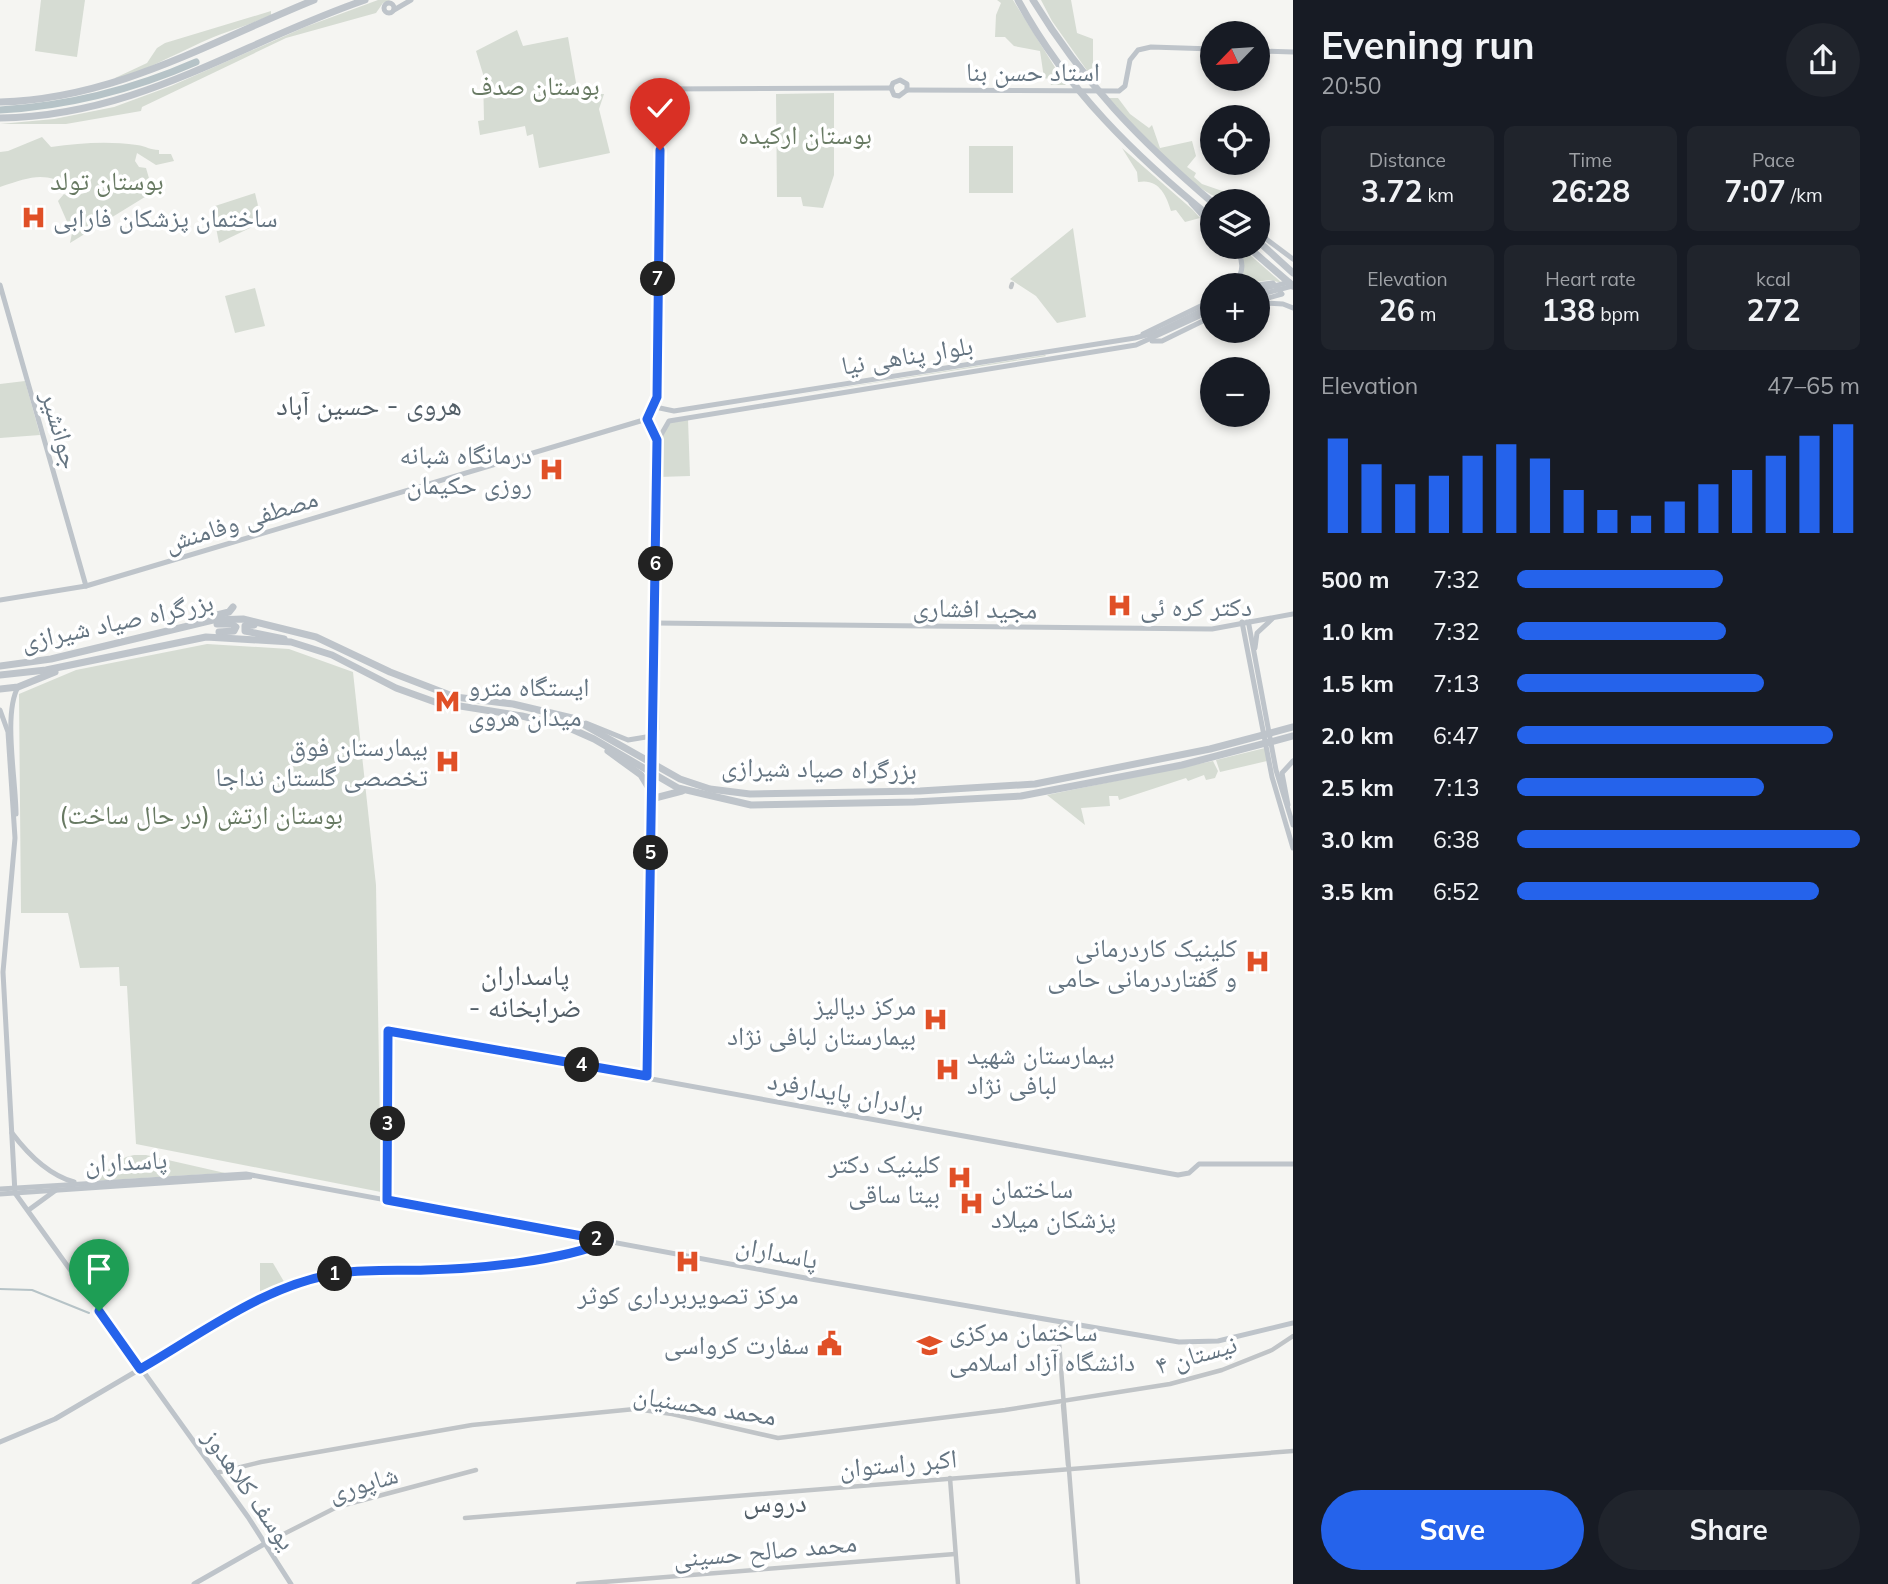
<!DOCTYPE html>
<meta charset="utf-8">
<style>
body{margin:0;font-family:Mulish,"Noto Naskh Arabic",sans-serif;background:#20242c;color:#f1f3f6;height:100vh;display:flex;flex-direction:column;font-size:26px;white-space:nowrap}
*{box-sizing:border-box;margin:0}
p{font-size:23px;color:#9ea1a6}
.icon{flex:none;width:38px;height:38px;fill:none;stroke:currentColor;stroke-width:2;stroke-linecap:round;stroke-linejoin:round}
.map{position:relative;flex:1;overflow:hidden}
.sheet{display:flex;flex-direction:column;background:#171b24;width:595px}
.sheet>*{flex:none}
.needle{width:46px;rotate:245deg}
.controls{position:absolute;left:1200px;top:21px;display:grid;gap:14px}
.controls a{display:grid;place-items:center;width:70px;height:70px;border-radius:50%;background:#171b24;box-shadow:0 4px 10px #0003;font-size:35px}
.pin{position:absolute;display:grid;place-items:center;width:60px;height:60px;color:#fff;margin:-72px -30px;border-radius:50% 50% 50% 0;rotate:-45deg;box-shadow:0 0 7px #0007}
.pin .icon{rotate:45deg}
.km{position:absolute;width:35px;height:35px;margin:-18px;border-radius:50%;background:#222;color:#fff;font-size:19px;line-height:35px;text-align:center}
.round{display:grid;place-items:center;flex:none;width:74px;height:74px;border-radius:37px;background:#20242c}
.overview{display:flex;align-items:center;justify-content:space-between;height:119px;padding:0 28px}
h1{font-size:38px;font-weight:700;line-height:52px}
.stats{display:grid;grid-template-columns:repeat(3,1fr);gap:10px;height:119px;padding:7px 28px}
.stats div{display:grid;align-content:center;border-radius:10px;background:#20242c;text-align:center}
.stats b{font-size:30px;font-weight:700}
.stats small{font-size:19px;font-weight:400}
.stats p{font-size:19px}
.chart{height:196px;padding:14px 28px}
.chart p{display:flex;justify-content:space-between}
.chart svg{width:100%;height:126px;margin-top:7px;stroke:#2563eb;stroke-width:6}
.action{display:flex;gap:14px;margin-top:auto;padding:14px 28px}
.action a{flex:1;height:80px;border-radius:42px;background:#2563eb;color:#fff;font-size:28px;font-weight:700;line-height:80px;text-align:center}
.action a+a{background:#20242c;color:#f1f3f6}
ul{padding:0 28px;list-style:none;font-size:23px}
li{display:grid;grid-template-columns:112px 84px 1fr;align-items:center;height:52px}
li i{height:18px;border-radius:9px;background:#2563eb}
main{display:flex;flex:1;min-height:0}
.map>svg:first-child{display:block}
.green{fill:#d6dcd3}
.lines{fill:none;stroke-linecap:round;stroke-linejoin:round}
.stream{stroke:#b6c3c7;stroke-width:2}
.river{stroke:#b6c3c7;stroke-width:7}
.minor{stroke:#c0c4c7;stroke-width:4.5}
.major{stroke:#bec4ca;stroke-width:5}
.highway{stroke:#bec4ca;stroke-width:7}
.route-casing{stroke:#fff;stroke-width:14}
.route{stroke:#2563eb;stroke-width:9}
.labels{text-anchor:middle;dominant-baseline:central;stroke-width:7;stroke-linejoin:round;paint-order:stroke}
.street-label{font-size:26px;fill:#657582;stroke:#fff}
.park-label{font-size:26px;fill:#687a63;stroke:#fff}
.poi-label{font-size:26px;fill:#657582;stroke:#fff;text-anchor:start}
.neighbourhood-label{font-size:28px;fill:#525e67;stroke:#fff}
</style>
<main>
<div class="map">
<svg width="1293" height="1584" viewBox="0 0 1293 1584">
<rect width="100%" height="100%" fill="#f5f5f2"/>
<g class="green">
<path d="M41 0H85L77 57 35 51Z"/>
<path d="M378 0H391L383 3 376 13 286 38 142 107 141 111 66 124H0L54 119 114 107 171 86 305 27Z"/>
<path d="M997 0H1013L1066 85H1051L1049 79 1044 78 1040 51 1014 46 1005 37H995L996 15 1001 3Z"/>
<path d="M1041 0H1071L1077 33 1093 39V79L1052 21Z"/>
<path d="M271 11V15C248 26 223 32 200 43 172 56 145 70 116 81L115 78 147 63 157 48 165 43Z"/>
<path d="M517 30 523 46 568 37 578 94H604L599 109 610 153 539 168 533 134 527 136 525 126 480 135 478 121 484 120 483 74 476 51Z"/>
<path d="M834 93V175L823 208 803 206 801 197H777L776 94Z"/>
<path d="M1108 98H1118L1130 114 1149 128 1152 125 1160 148 1192 141 1196 156 1187 167 1196 173 1194 177 1202 184 1231 194 1233 201C1197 201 1133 126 1108 98Z"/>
<path d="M42 137 51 147C80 143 108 141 137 145 146 146 150 150 159 150V154H171L174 161 156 165 137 153 135 161 139 167 146 168 153 192 70 243 72 233 58 201 64 194 68 196 73 187C42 171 32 177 0 187V152L8 151Z"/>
<rect x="969" y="146" width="44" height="47"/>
<path d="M1122 148 1193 210 1200 218 1185 222 1176 210 1171 211C1166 194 1158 178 1138 182L1137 172Z"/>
<path d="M255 193 262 222 219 243 212 207Z"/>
<path d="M1073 228 1086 317 1057 323 1036 296 1010 279Z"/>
<path d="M1237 247H1241L1282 283 1270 280 1235 285C1247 274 1246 260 1237 247Z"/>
<path d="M255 288 265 326 235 333 225 296Z"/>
<path d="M1046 356 784 397 1045 355Z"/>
<path d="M25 381 40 435 0 438V384Z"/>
<path d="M688 419 690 476 659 477 661 437 671 422Z"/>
<path d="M207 644 289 649 353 672 376 885 381 1192 136 1144 127 986H120L119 967 80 968 68 913H21L19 694 76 670Z"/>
<path d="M1265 748 1267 761 1220 772 1216 760Z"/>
<path d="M1213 761 1218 771 1215 778 1206 780 1204 775 1188 781 1186 778 1119 800 1118 796H1109L1110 806 1081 808 1085 825 1047 795Z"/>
<path d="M134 1155H146L225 1173 92 1181 126 1157Z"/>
<path d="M260 1263H273L286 1285 260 1297Z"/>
</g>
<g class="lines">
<path class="stream" d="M0 1289 32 1290 89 1313"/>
<path class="river" d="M0 110C70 106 132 90 196 62"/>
<g class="minor">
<path d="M1011 287 1012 284"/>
<path d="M1064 1323 1058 1330 1078 1584"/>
<path d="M1063 1405 1068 1465"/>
<path d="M216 1473 261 1462 472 1425 635 1409 672 1414 778 1438 1005 1410 1170 1384 1222 1370 1272 1350 1293 1336"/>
<path d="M950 1478 958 1584"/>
<path d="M465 1518 1293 1451"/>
<path d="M266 1543 337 1507 476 1470"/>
<path d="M578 1584 955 1554"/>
</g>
<g class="major">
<circle cx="389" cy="8" r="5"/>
<path d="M394 10 411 0"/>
<path d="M1258 51 1293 52"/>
<path d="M891 88 893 83 900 80 907 84V90"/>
<path d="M891 88 894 95 899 96 907 90"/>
<path d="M907 90 1119 91 1125 86 1130 60 1138 50 1151 47 1213 49"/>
<path d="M1191 203 1213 227"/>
<path d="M1258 233 1293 259"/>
<path d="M0 285 86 586"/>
<path d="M1233 285C1245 273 1244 260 1235 247"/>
<path d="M1257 285 1273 283 1282 294 1258 301"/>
<path d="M1258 290 1290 282"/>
<path d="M1258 295 1293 286"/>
<path d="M1265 303 1283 304 1293 308"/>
<path d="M1143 334 1213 300"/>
<path d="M1152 341H1162L1213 316"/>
<path d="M652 408 657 397 661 89 891 88"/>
<path d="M657 439 647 419 655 407 674 411 1135 338 1158 332 1213 305"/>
<path d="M0 600 86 586 647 419"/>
<path d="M1248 620 1276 770 1293 825"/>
<path d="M1242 622 1272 777 1293 848"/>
<path d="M656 623 1212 629 1293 614"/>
<path d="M1255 648 1257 633 1272 619"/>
<path d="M0 710 8 732 15 838 3 972 15 1193 248 1517 291 1584"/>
<path d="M586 723 628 740 652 736 657 729 658 440 669 421 1136 345 1213 310"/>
<path d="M1288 805 1282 773 1293 761"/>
<path d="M16 814C16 780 3 714 18 687"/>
<path d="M647 1076 654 733"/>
<path d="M12 1133C27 1153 49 1175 74 1182"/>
<path d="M0 1189 246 1174 811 1279 1179 1342 1218 1341 1293 1323"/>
<path d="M0 1194 250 1177"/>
<path d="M387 1200 388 1031 1178 1175 1189 1173 1199 1164H1293"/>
<path d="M30 1209 56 1190"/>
<path d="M0 1442 55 1419 251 1304 291 1286 340 1273 457 1269 588 1250 606 1242"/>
<path d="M194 1584 266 1543"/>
</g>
<g class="highway">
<path d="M1018 0C1066 89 1135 156 1213 219"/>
<path d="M1033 0C1083 82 1140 141 1213 203"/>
<path d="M0 102C115 99 210 42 314 0"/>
<path d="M0 118C139 116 239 43 365 0"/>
<path d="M1258 241 1293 273"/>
<path d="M1248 247 1293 286"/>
<path d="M213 616 229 612 233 607"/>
<path d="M217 624H232L236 627 234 631 219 632"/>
<path d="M254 625 245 626V631L284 639"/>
<path d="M0 666 51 659 213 620 243 619 316 637 390 672 455 697 513 704 572 718 680 779 710 789 750 794 920 791 1035 784 1210 749 1293 727"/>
<path d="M0 675 46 670 206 637 291 642 332 655 396 688 435 702 522 716 567 727 594 739 678 788 751 805 914 802 1021 796 1182 765 1293 736"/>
<path d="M0 689 18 687 55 672"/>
<path d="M608 751 641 775 655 798 682 791"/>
</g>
</g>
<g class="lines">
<defs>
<path id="route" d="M99 1311 140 1369C203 1333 267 1283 341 1273 368 1269 398 1271 426 1270 478 1269 561 1261 609 1241L387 1200 388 1031 647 1076 657 440 647 419 657 397 660 150"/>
</defs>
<use href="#route" class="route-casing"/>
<use href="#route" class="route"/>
</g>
<defs>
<symbol id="hospital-bare" viewBox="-9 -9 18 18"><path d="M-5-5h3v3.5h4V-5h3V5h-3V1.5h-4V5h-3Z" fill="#e05027" stroke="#fff" stroke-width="2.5" paint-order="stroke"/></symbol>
<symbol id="metro-bare" viewBox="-9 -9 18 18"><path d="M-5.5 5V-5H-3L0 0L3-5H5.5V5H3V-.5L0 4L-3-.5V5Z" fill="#e05027" stroke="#fff" stroke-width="2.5" paint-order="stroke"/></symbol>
<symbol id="civic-bare" viewBox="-9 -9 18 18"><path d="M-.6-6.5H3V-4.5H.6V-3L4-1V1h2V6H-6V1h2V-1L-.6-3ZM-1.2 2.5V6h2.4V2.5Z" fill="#e05027" stroke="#fff" stroke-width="2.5" paint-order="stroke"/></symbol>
<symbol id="university-bare" viewBox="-9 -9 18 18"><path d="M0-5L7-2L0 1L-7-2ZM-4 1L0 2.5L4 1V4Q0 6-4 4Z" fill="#e05027" stroke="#fff" stroke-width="2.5" paint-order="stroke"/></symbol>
</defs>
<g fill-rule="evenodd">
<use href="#hospital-bare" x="16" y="200" width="35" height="35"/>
<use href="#hospital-bare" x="534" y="452" width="35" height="35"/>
<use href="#hospital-bare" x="1102" y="588" width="35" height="35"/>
<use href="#metro-bare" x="430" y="684" width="35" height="35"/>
<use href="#hospital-bare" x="430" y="744" width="35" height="35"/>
<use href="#hospital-bare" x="1240" y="944" width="35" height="35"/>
<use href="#hospital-bare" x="918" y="1002" width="35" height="35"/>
<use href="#hospital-bare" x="930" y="1052" width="35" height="35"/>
<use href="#hospital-bare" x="942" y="1160" width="35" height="35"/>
<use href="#hospital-bare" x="954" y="1186" width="35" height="35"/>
<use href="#hospital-bare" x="670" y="1244" width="35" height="35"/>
<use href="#civic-bare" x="812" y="1326" width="35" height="35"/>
<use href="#university-bare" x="912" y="1328" width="35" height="35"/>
</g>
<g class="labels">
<g class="street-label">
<text x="1033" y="71">استاد حسن بنا</text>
<text transform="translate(907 355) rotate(-9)">بلوار پناهی نیا</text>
<text transform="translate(61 430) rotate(74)">جوانشیر</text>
<text transform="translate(241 520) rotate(-17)">مصطفی وفامنش</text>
<text transform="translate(975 608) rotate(1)">مجید افشاری</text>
<text transform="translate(117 621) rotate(-12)">بزرگراه صیاد شیرازی</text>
<text transform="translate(819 768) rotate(1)">بزرگراه صیاد شیرازی</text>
<text transform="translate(846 1093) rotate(10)">برادران پایدارفرد</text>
<text transform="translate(126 1161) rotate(-3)">پاسداران</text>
<text transform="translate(777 1252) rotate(11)">پاسداران</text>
<text transform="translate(1196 1354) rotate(-16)">نیستان ۴</text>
<text transform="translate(705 1405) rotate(9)">محمد محسنیان</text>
<text transform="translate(898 1463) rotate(-5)">اکبر راستوان</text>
<text transform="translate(363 1483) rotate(-16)">شاپوری</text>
<text transform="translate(250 1489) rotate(55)">یوسف کلاهدوز</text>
<text transform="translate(765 1550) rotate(-5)">محمد صالح حسینی</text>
</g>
<g class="park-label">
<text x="535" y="85">بوستان صدف</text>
<text x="805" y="134">بوستان ارکیده</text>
<text x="107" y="180">بوستان تولد</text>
<text x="201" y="814">بوستان ارتش (در حال ساخت)</text>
</g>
<g class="poi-label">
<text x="53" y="217">ساختمان پزشکان فارابی</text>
<text x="532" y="454" text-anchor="end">درمانگاه شبانه<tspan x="532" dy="30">روزی حکیمان</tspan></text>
<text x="1140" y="606">دکتر کره ئی</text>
<text x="468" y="686">ایستگاه مترو<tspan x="468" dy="30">میدان هروی</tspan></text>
<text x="428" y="746" text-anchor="end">بیمارستان فوق<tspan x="428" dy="30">تخصصی گلستان نداجا</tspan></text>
<text x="1237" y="947" text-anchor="end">کلینیک کاردرمانی<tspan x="1237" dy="30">و گفتاردرمانی حامی</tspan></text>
<text x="916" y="1005" text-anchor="end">مرکز دیالیز<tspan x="916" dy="30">بیمارستان لبافی نژاد</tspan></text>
<text x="967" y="1054">بیمارستان شهید<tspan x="967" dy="30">لبافی نژاد</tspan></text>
<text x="940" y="1163" text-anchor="end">کلینیک دکتر<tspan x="940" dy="30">بیتا ساقی</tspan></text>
<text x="991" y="1188">ساختمان<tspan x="991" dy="30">پزشکان میلاد</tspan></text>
<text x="688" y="1294" text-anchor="middle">مرکز تصویربرداری کوثر</text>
<text x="949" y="1331">ساختمان مرکزی<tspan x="949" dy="30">دانشگاه آزاد اسلامی</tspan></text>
<text x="809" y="1344" text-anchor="end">سفارت کرواسی</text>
</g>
<g class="neighbourhood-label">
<text x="369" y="404">هروی - حسین آباد</text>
<text x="525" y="974">پاسداران<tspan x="525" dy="32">- ضرابخانه</tspan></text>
<text x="775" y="1501">دروس</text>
</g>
</g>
</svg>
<div class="controls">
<a><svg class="needle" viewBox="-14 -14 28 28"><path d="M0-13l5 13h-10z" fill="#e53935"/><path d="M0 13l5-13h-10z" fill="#9ea1a6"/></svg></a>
<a><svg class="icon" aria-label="locate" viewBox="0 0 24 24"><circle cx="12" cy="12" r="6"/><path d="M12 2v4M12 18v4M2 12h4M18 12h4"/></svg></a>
<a><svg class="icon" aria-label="layers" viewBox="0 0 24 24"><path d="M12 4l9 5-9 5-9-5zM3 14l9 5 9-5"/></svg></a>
<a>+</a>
<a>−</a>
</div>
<div class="pin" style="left:99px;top:1311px;background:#1e9e55"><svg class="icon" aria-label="arrive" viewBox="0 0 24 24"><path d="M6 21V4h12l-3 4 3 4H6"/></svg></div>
<div class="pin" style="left:660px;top:150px;background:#d93025"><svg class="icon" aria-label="check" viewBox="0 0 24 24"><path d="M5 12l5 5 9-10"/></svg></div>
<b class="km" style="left:335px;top:1274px">1</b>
<b class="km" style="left:597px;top:1239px">2</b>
<b class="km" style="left:388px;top:1124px">3</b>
<b class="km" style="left:582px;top:1065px">4</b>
<b class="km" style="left:651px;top:853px">5</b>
<b class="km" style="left:656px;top:564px">6</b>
<b class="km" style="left:658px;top:279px">7</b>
</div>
<section class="sheet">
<div class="overview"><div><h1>Evening run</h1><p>20:50</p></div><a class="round"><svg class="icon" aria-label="share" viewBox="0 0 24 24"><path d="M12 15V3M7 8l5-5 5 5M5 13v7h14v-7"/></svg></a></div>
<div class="stats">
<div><p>Distance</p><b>3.72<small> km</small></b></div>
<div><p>Time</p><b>26:28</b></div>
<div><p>Pace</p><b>7:07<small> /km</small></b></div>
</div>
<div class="stats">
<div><p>Elevation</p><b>26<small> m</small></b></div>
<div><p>Heart rate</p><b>138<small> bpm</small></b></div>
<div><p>kcal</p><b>272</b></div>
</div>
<div class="chart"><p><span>Elevation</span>47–65 m</p>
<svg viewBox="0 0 160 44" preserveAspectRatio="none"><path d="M5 44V11M15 44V20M25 44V27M35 44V24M45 44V17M55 44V13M65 44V18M75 44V29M85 44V36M95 44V38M105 44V33M115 44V27M125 44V22M135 44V17M145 44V10M155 44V6"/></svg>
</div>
<ul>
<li><b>500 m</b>7:32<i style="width:60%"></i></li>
<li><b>1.0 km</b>7:32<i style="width:61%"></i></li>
<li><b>1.5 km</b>7:13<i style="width:72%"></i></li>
<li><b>2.0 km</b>6:47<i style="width:92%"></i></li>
<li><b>2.5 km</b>7:13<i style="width:72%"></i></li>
<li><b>3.0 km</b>6:38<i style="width:100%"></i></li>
<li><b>3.5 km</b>6:52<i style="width:88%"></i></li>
</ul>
<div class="action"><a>Save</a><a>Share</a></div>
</section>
</main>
